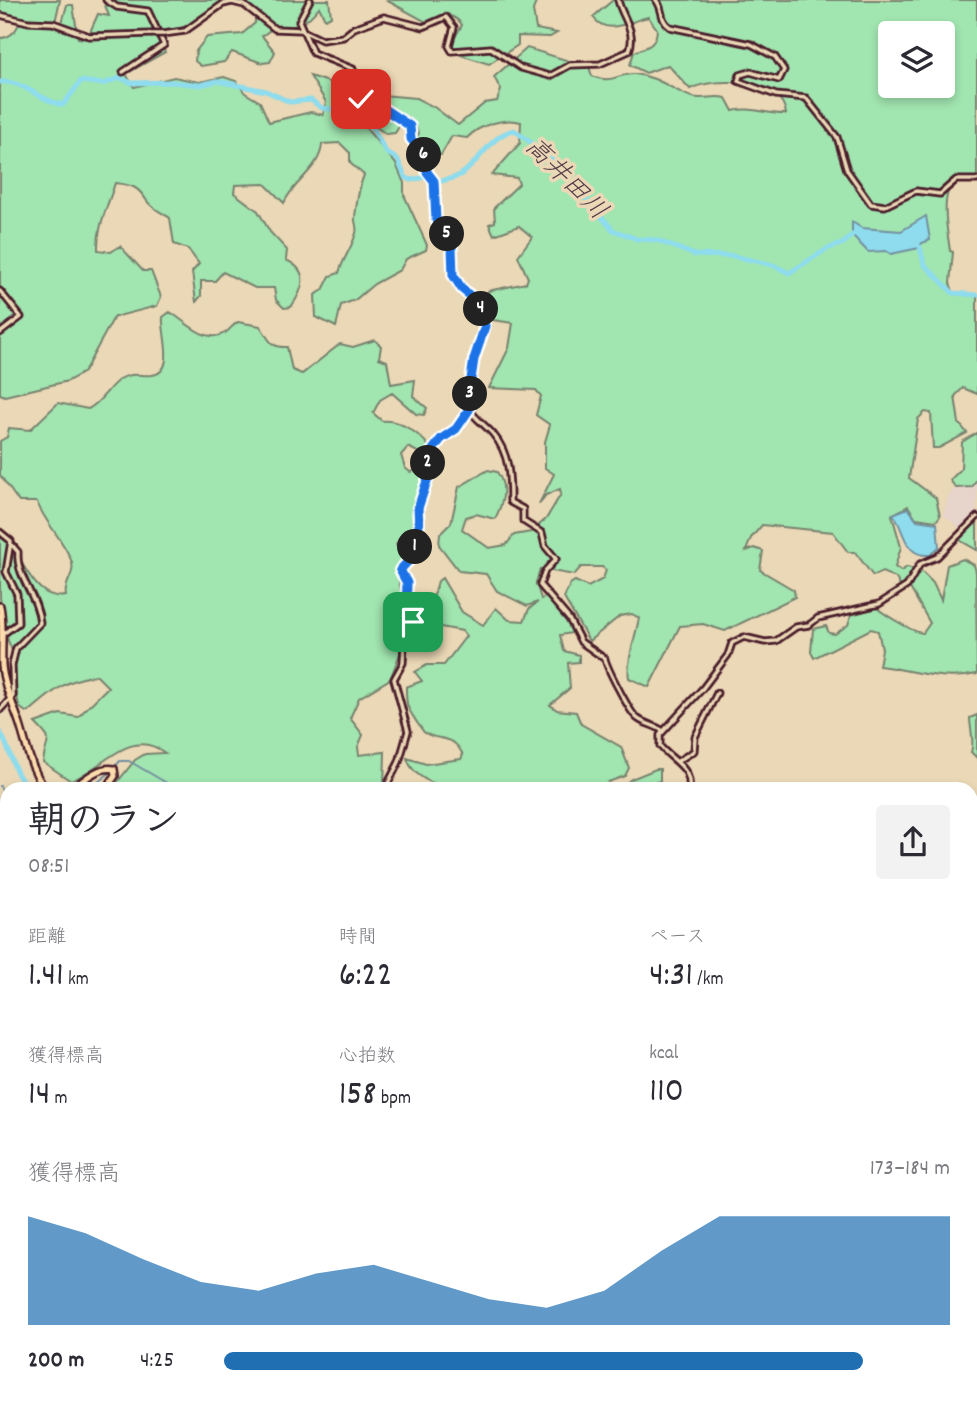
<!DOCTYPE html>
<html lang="ja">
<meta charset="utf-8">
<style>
body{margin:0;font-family:Dekko,"Klee One",sans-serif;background:#f2f2f3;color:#2b2b33;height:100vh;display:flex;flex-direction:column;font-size:26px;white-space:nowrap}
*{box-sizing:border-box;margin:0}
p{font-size:23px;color:#7c7c81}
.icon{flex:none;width:38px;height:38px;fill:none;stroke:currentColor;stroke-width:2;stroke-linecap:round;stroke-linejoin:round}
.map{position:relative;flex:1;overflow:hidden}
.drawer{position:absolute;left:0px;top:782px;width:978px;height:621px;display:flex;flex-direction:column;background:#fff;border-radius:21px 21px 0 0;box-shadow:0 4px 10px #0003}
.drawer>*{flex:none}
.controls{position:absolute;left:878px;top:21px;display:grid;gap:14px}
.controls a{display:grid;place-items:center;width:77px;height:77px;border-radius:7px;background:#fff;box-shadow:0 4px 10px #0003;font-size:35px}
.pin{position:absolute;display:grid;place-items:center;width:60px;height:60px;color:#fff;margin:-30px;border-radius:14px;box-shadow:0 4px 10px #0006}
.km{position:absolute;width:35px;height:35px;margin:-18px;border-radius:50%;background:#222;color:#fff;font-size:19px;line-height:35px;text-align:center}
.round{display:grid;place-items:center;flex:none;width:74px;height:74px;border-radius:7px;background:#f2f2f3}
.summary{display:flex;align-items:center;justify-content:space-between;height:119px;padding:0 28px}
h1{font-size:38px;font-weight:600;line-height:52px}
.metrics{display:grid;grid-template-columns:repeat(3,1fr);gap:10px;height:119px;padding:7px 28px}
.metrics div{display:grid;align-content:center}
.metrics b{font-size:35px;font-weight:600}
.metrics small{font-size:19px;font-weight:400}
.metrics p{font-size:19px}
.chart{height:196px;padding:14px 28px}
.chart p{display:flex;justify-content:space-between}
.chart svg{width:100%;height:126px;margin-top:7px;fill:#1f6fb2;opacity:.7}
ul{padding:0 28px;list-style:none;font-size:23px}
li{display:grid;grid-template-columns:112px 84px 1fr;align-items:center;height:52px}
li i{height:18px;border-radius:9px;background:#1f6fb2}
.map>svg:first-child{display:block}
.built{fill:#e7d4ca}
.green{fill:#a1e5b0;stroke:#76826e;stroke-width:2;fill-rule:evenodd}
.water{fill:#8edced;stroke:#73909f;stroke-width:2}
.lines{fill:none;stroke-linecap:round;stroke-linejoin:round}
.stream{stroke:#73909f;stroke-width:2}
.river{stroke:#8edced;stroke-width:5}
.minor-casing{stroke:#4a1f2b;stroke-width:9}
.major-casing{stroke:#4a1f2b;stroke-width:10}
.highway-casing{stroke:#4a1f2b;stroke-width:12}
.minor{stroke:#ebd8b6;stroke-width:3.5}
.major{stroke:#fcdcac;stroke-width:5}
.highway{stroke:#fcdcac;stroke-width:7}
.rail{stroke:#4a1f2b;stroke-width:2;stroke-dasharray:10 5;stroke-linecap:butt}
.minor-bridge-casing{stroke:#4a1f2b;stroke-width:9;stroke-linecap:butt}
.minor-bridge{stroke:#ebd8b6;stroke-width:3.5}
.route-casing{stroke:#fff;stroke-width:14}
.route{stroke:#1a73e8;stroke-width:9}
.labels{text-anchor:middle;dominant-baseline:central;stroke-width:7;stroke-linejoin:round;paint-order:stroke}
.water-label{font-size:26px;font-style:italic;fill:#543b48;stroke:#ebd8b6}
</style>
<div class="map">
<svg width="977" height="1402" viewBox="0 0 977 1402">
<rect width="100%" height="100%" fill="#ebd8b6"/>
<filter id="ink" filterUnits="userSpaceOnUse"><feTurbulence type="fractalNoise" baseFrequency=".0143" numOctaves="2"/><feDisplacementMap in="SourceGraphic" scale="14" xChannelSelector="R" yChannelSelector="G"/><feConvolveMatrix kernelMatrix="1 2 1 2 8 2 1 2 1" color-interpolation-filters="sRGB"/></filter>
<g filter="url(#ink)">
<path class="built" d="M977 479V516L962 530 943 515 948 496 955 488 971 487Z"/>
<g class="green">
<path d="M0 0H60L54 27 60 30 67 5H73L78 38 87 39 98 14 109 16 103 0H221C210 24 178 30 154 31L165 52 126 74 134 87 174 77 199 82 224 77 236 81 245 93 260 102 269 122 311 112 323 115 326 102 310 76 332 83 336 91 350 96 359 93 416 98 434 107 458 125 485 103 497 101 501 90 494 77 527 48 589 67 592 76C614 85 616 73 635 74 660 77 673 91 692 97 703 100 715 95 726 98L733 111C749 106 769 115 786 114 783 78 713 77 690 89L668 65 646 73 630 65 634 52C648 47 656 46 657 29L648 17C628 22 606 36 593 17L613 0H977V181C972 181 965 178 960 179 937 185 948 234 950 251L953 252 950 283 954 294 977 296V394L963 388 955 396 959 423 967 433 939 448H933L931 413 925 412 918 419 909 478 936 498 940 516 936 521 916 518 908 506 892 515 901 547 895 567 901 571 907 567 915 569 907 584 900 586 896 578 882 572 873 576 855 552H848L833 532 762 525 751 538 746 551 754 548 763 551 760 570 794 590 795 597 725 631 703 624 680 626 649 687 629 678C626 663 636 635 639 618L632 614 620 616 589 641 564 598 570 584 575 581 588 587 603 579 606 570 602 567H581L574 575 540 569 536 583 541 599 547 597 568 621 572 633 560 635 564 651 579 655V662L568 663 570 688 550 705 557 710 576 712 581 724 621 747 629 768 625 776 608 782 611 789C599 789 585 787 574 787 535 787 421 807 407 758L426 764 461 759 463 755C453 733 439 742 425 733 423 732 420 726 418 724 407 707 406 708 406 687L422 681 415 672 427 665H444L466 636 462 631 435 626 434 595 438 581 442 578 462 612 483 625 496 608 509 620 524 621 529 609 538 602 527 606 497 591 486 574 459 571 439 545 440 534 451 523 459 487 488 470 497 472C508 487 503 503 495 519L476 514 466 517 462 529 489 548 506 545 514 535 531 532 546 519 561 494 560 489 546 495 539 504 554 474 545 468V442L550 425 536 415 541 396 536 390 489 388 509 348 513 323 493 320 484 299 488 291 526 283 528 278 518 256 532 237 519 226 494 235 489 224 495 222 494 208 519 184 517 178 492 175 520 143 521 122C505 117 479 125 467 138L452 136 441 155 431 153 416 139 419 133 412 121 405 117 395 133 386 134 368 121 365 127 396 164 404 183V195L427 245 426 250 406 259 400 270 374 284 355 300 341 305 336 327 316 317 315 295 323 290 330 276 339 273C343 258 352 248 356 233 358 227 354 223 355 217 357 202 358 189 364 175L350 163V153L340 143 322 144C321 168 292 183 284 203L265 184 235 185 234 193 258 211 270 232 287 250 286 260C311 271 303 290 291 307L284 308 276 300 274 288H255L223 272 215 281H201V296L196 302 192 272 199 264 188 249 174 244 170 218C163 213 151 208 147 201 138 187 133 185 115 183 108 206 97 226 98 250L111 252 120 246 143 271H151L161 297 157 306 114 317 84 372 68 381 5 396 0 394V38C11 38 20 28 19 18L0 13ZM891 33H943V86H891Z"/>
<path d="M238 0H329L331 16 325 19 319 7C307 23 296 29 276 26L262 36 275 52 270 62 262 63 232 52 224 62 201 66 195 61 196 51 207 37 242 34 255 23V12Z"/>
<path d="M386 0H537L533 10 536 29 557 33 550 37 518 36V45L489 64 460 55 451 44 462 25C453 10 439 17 426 22Z"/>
<path d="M170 312C184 320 205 345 225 333 230 330 232 325 238 322L260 326C269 338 269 348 287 347L292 370 302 374 340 344 353 347 375 340 381 346 379 358 387 361 391 384 415 380 413 396 427 408 424 415 416 414 392 393 380 400 373 413 382 421C401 419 426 437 434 455L431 459 408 447 401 455 405 468 410 472 418 470 422 461 432 471 421 491 413 533 401 537 396 544 406 559 399 582 411 626 390 679 359 698 350 718 363 735 358 747 359 755 385 752 384 789H112L135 760 145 754 165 753C129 726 103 769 71 781L43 762C46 736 56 744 35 723L60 714 78 717 108 687 96 675C63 681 55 690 30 711L26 712 19 707 14 678 15 657 8 641 0 598V536C24 553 31 602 66 596 63 582 77 574 71 560 63 539 45 523 37 502H19L0 475V441L7 437 9 428 30 430 58 403 88 409C102 402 108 387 120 379 132 372 140 376 152 375 177 372 161 333 163 317Z"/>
<path d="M977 433V479L972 487 956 488 950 480 961 469 962 442Z"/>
<path d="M977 521V550L956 538Z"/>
<path d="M963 559 974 565 976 572 977 674C942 682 913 670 879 666L882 649 878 631 871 629 814 658 811 652 813 629 826 626 829 633 835 634 848 625 851 615 877 608C884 614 914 633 923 633L930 623 910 588 919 569 933 583 941 600 947 565Z"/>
<path d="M977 715V758L971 752C975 741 970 730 970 718Z"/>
<path d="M656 769H660V781L648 784 645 789H619L631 779Z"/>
<path d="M0 874 7 878V970L0 960Z"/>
<path d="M976 979 977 1127 973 1129 971 980Z"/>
<path d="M977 1136V1321H971V1139Z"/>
<path d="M0 1227 7 1229V1396L54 1397 49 1402H0Z"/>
<path d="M977 1344V1402H946V1397L971 1396V1346Z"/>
<path d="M118 1397H204L200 1402H118Z"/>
<path d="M216 1397H316L309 1402H230Z"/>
<path d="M514 1397V1396L611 1397 608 1402H522Z"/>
<path d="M672 1397 924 1396V1402H667Z"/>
</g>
<g class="water">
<path d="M926 216 930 240 922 243 919 248 891 254 886 251 868 252 852 235V222L862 228 901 231Z"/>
<path d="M908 508 917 520 937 523 939 547 930 555C903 557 905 529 893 514Z"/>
<path d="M0 1053 7 1055V1082L0 1080Z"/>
</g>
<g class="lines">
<g class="stream">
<path d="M115 767 120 761H129L177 789"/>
<path d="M0 786 7 801"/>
<path d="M89 789 112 771"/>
<path d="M378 789 379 786"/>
</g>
<g class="river">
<path d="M0 82C21 79 42 102 63 105L81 81 103 84 120 78 132 83 171 82 200 85 217 81 266 91 290 102 311 100 322 108 345 111 371 125 386 152 398 160 405 177 411 180 426 177 436 182C444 180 456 179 463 173 481 160 491 135 514 130L548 155 613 230 637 239 656 240 695 255 733 256 773 265 789 273 827 249 844 243 852 235"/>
<path d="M920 247 924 264 953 293 977 295"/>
<path d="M0 732C12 751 12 775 30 789"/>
</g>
<defs>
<g id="minor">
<path d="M106 0 117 7 148 11 164 45 123 72"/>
<path d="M310 0 299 21 313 53 353 69 358 97 407 122 411 139 426 157 427 172 434 181 436 220 448 236 453 252V275L462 289 480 304 485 326 474 359 467 406C474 418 484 424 493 434 510 454 510 477 510 502L523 509V521L542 533 545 546 556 559 545 571 540 585 569 619 581 642 605 659C607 668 630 713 637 718 644 724 655 725 663 731"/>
<path d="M656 0C664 9 659 20 670 27L751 44 775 57 784 70 779 80 750 72 740 75 738 81 776 95 806 98 837 137 847 170 871 204 885 206 916 191 940 194 956 180H977"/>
<path d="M0 15 28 22 53 23 89 36 151 34"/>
<path d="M163 34 185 31 223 4 232 2 244 5 275 29 301 30 322 40 343 37 354 28 384 17 423 27 446 17 454 27 449 46 452 51 491 48 521 68 550 76 570 65 600 64 629 51C637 31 622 18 618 0"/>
<path d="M0 291 21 317 0 333"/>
<path d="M0 532 11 541 6 572 17 594 18 623 3 634"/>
<path d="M0 710 13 696 12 665 16 648 40 623C38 596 16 578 18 552L12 545"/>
<path d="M678 761 694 751 695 737 717 693"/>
<path d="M385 789 399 762 408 731 394 679 403 663 404 644 413 622 406 612 407 583 400 570 414 555 419 525 418 507 429 475V455L441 439 456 429 469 410"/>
<path d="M689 789C692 767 672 761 660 746V735L703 688 728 655 732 643 744 637 765 642 776 641 796 627 809 625 818 618 879 604 907 586 920 564 937 557 977 517"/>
<path d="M971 840 977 839"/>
<path d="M0 854 5 857 3 864"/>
<path d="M4 855 7 845"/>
<path d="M0 862 7 867"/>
<path d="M0 986 7 987"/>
<path d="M0 1032 7 1037"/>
<path d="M0 1109 7 1114"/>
<path d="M0 1135 7 1140"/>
<path d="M7 1225 2 1231 7 1238"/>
<path d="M0 1249 7 1253"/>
<path d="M239 1396 256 1402 265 1396"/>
<path d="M436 1396 439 1402"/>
<path d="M468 1396 469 1402"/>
<path d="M483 1396 484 1402"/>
<path d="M660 1396V1402"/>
<path d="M513 1400 519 1402"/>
<path d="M122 1402 125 1396"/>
<path d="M400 1402 401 1396"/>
</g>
<g id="major">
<path d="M0 606C4 626 1 645 2 666 4 689 15 707 21 728 28 751 31 769 45 789"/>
<path d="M72 789C84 780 98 766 114 769L115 776 106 789"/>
<path d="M971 1135 977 1131"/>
</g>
<g id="highway">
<path d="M0 1087 7 1089"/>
<path d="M357 1402 358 1396"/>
</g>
</defs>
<use href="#minor" class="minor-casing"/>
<use href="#major" class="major-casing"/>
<use href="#highway" class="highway-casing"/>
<use href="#minor" class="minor"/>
<use href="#major" class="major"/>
<use href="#highway" class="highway"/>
<path class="rail" d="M0 1040 7 1044"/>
<defs>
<path id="minor-bridge" d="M151 34H163"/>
</defs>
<use href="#minor-bridge" class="minor-bridge-casing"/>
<use href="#minor-bridge" class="minor-bridge"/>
</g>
</g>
<g class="lines" filter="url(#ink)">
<defs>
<path id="route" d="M361 99 378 105 410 126 411 139 426 158 427 172 434 181 436 220 452 247 453 275 462 289 480 304 485 326 474 359 467 406 469 410 456 429 441 439 429 455V475L418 508 419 525 414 555 400 570 407 583 406 612 413 622"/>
</defs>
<use href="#route" class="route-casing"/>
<use href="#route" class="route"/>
</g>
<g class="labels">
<g class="water-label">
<text transform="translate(565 180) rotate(45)">高井田川</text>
</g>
</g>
</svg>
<div class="controls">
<a><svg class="icon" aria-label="layers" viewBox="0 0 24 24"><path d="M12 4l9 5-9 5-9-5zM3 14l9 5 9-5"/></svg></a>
</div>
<div class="pin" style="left:413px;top:622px;background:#1e9e55"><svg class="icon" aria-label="arrive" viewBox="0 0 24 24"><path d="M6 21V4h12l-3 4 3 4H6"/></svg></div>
<div class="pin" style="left:361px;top:99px;background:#d93025"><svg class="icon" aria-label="check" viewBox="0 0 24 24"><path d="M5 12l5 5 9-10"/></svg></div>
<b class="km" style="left:415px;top:547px">1</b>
<b class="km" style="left:428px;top:463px">2</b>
<b class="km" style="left:470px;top:394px">3</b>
<b class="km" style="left:481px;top:309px">4</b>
<b class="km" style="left:447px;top:234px">5</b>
<b class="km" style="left:424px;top:155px">6</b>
<section class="drawer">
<div class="summary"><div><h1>朝のラン</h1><p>08:51</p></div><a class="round"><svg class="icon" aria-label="share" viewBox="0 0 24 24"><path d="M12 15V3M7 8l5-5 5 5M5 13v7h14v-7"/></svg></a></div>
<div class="metrics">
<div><p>距離</p><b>1.41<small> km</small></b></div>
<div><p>時間</p><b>6:22</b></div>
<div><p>ペース</p><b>4:31<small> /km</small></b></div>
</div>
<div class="metrics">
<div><p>獲得標高</p><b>14<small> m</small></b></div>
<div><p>心拍数</p><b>158<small> bpm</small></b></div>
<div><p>kcal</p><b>110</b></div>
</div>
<div class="chart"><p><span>獲得標高</span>173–184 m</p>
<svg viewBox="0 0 160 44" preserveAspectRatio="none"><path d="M0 44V6L10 12L20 21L30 29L40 32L50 26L60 23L70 29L80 35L90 38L100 32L110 18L120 6L130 6L140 6L150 6L160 6V44z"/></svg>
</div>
<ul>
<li><b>200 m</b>4:25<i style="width:88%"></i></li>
</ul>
</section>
</div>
